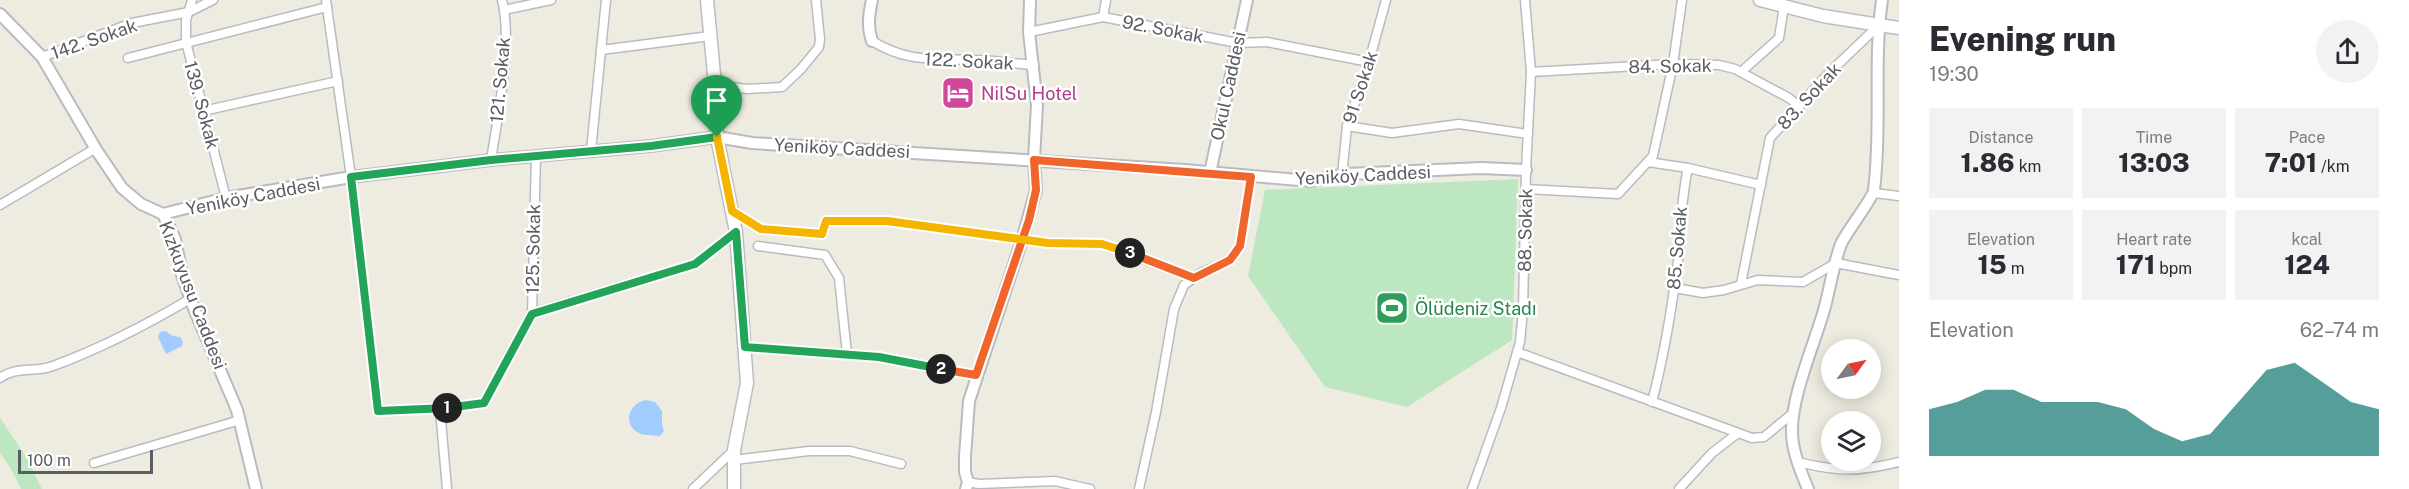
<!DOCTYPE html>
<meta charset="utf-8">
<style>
body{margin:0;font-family:"Public Sans",sans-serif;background:#f2f2f3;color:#2b2b33;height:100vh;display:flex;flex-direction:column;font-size:22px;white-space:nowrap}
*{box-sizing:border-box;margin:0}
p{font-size:20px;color:#7c7c81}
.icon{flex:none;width:33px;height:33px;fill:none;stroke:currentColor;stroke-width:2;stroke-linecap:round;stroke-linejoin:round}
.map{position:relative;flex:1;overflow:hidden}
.sheet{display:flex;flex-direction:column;background:#fff;width:510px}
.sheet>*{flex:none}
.needle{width:39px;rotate:57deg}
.controls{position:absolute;left:1821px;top:339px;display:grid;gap:12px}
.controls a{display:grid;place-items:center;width:60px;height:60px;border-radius:50%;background:#fff;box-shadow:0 3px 15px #0003;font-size:30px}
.scale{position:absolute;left:18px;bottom:15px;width:135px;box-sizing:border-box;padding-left:6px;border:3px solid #5a5d63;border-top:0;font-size:16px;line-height:21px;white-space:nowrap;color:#5a5d63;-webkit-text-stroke:4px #fff;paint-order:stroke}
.pin{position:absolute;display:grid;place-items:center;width:51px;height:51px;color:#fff;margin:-62px -26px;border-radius:50% 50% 50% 0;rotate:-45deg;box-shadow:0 0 6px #0007}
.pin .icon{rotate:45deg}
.km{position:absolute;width:30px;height:30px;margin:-15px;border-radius:50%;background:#222;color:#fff;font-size:16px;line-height:30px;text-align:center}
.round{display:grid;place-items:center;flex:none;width:63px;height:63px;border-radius:32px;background:#f2f2f3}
.headline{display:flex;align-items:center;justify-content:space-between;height:102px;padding:0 30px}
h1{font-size:33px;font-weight:800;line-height:45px}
.stats{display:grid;grid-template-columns:repeat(3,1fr);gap:9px;height:102px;padding:6px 30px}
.stats div{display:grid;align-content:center;border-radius:0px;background:#f2f2f3;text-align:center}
.stats b{font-size:26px;font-weight:800}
.stats small{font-size:16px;font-weight:400}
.stats p{font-size:16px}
.chart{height:168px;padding:12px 30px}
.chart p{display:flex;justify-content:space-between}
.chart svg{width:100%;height:108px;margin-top:6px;fill:#0f766e;opacity:.7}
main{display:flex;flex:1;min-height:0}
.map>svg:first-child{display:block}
.green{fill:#bce7c0}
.water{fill:#a0ccff}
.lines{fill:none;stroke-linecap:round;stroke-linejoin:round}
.minor-casing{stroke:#b9bbc1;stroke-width:11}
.tertiary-casing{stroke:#b9bbc1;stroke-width:14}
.secondary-casing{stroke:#babdc4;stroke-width:15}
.minor{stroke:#fff;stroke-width:8}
.tertiary{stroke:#fff;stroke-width:10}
.secondary{stroke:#fff;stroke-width:12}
.split-1-casing{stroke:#fff;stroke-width:12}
.split-2-casing{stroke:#fff;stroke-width:12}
.split-3-casing{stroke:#fff;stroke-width:12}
.split-4-casing{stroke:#fff;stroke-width:12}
.split-1{stroke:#22a559;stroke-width:8}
.split-2{stroke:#22a559;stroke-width:8}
.split-3{stroke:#f0652b;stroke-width:8}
.split-4{stroke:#f5b400;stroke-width:8}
.labels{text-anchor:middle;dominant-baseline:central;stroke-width:5;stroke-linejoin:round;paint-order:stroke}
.street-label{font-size:18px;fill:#5a5d63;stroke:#fff}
.hotel-label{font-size:18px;fill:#b23c85;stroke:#fff;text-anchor:start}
.leisure-label{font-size:18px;fill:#27864d;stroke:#fff;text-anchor:start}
</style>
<main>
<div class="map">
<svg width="1899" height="489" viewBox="0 0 1899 489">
<rect width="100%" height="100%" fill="#eeece1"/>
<g class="green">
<path d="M1518 179 1512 340 1407 407 1325 387 1248 276 1265 190Z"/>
<path d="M0 418 25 455 42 489H21L10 467 0 453Z"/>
</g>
<g class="water">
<path d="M165 331 173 336 180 337 183 342 182 346 166 354 158 337 160 332Z"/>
<path d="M646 400 655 402 662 411V425L664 431 660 436C654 435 643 436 637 432 622 422 630 403 646 400Z"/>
</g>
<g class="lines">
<defs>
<g id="minor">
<path d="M192 0 186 20V42L226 198"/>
<path d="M326 0 351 177 378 411 457 407 484 403 532 313 536 156"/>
<path d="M504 10 551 0"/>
<path d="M1103 17 1106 0"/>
<path d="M1029 32 1103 17 1238 43 1267 42 1369 62"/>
<path d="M872 41C910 64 936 58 977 60 996 60 1015 64 1034 65"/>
<path d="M601 50 710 36"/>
<path d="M42 57 132 23 189 12 213 0"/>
<path d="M128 58 327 7"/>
<path d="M1531 72 1673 64 1719 65 1735 69 1789 98 1799 106"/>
<path d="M1741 72 1779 38 1784 6"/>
<path d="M715 85 747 89 782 87 801 69 819 47 820 39 816 0"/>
<path d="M203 111 338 81"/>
<path d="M1347 126 1392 133 1459 124 1528 134"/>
<path d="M591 151 606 0"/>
<path d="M491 160C498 115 513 43 502 0"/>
<path d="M1648 162 1688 168"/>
<path d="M1342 175 1347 126 1369 62 1386 0"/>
<path d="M1526 189 1618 194 1653 156 1673 64 1682 0"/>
<path d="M1874 193 1899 196"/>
<path d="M0 205 96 148"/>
<path d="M732 211 761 229 822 234 826 221H887L1048 243 1103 244 1194 278"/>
<path d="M758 246 825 255 839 278 847 354"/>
<path d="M1741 284 1770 138 1830 72 1878 26"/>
<path d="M1675 288 1703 293 1724 290 1758 280 1803 282 1836 263 1899 275"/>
<path d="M532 313 695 264 736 232"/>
<path d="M745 347 879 357 977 375"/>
<path d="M1517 352 1752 438 1764 437 1793 413"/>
<path d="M0 378C15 366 35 373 53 366 102 348 146 325 190 299"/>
<path d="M1652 402C1664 356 1672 308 1678 260 1681 229 1681 199 1688 168L1761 185"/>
<path d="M440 409 447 489"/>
<path d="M734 460 809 451H850L901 464"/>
<path d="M1798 462C1840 472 1857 472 1899 462"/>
<path d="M94 463 240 420"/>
<path d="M968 482 979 484 1055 481 1090 489"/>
<path d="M693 489 734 450"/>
<path d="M1139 489 1156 412 1174 309 1184 285 1201 273 1230 260 1240 246 1251 177"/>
<path d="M1472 489 1501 408 1520 342 1523 310 1526 170 1531 72 1525 0"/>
<path d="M1679 489 1712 453 1738 433"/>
</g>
<g id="tertiary">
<path d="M0 14 42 57 97 151 122 188 141 204 163 214 175 239 182 275 195 311 237 410 256 489"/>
<path d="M872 41C867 27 869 14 872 0"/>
<path d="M1210 173 1247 0"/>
<path d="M163 214 226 198 351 177 491 160 651 146 717 137 752 143 1185 170 1310 181 1347 174 1481 168 1526 170"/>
<path d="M966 489 968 482 965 472V456L969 401 1022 240 1036 190 1034 160 1037 105 1029 32 1030 0"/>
<path d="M1808 489C1801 472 1792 451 1792 432 1791 397 1814 345 1824 310 1830 289 1833 265 1841 244 1847 231 1873 198 1874 190 1882 127 1873 63 1882 0"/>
</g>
<g id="secondary">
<path d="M707 0 715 85 717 137 736 232 747 383 734 450V489"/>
<path d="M1760 0 1823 16 1899 28"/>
</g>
</defs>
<use href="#minor" class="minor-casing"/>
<use href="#tertiary" class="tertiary-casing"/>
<use href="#secondary" class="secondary-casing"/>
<use href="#minor" class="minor"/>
<use href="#tertiary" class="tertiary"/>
<use href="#secondary" class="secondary"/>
</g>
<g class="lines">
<defs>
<path id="split-1" d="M447 408 378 411 351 177 491 160 651 146 717 137"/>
<path id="split-2" d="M447 408 484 403 532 314 695 264 736 232 745 347 879 357 941 369"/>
<path id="split-3" d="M941 369 976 375 1029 220 1036 190 1034 160 1251 177 1240 246 1230 260 1194 278 1130 253"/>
<path id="split-4" d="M717 137 732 211 761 229 822 234 826 221H887L1048 243 1102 244 1130 253"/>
</defs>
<use href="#split-1" class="split-1-casing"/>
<use href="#split-2" class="split-2-casing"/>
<use href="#split-3" class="split-3-casing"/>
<use href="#split-4" class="split-4-casing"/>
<use href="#split-1" class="split-1"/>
<use href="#split-2" class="split-2"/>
<use href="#split-3" class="split-3"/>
<use href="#split-4" class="split-4"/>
</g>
<defs>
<symbol id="hotel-square" viewBox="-11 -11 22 22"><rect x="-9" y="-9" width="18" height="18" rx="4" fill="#d1479c" stroke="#fff"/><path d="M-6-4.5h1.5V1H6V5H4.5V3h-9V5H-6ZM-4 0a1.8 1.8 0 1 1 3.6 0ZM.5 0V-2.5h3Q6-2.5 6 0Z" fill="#fff"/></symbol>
<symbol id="stadium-square" viewBox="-11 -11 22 22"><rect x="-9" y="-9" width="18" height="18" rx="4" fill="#2e9e5b" stroke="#fff"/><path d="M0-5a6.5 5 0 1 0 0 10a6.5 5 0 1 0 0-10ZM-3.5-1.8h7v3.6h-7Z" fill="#fff"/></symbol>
</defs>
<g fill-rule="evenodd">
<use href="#hotel-square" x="939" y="74" width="38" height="38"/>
<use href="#stadium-square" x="1373" y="289" width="38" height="38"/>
</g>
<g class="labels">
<g class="street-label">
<text transform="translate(1163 29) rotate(11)">92. Sokak</text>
<text transform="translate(94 39) rotate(-19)">142. Sokak</text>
<text transform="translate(969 61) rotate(3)">122. Sokak</text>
<text transform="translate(1670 66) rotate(-1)">84. Sokak</text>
<text transform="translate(500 80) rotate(-85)">121. Sokak</text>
<text transform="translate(1228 86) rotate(-78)">Okul Caddesi</text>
<text transform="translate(1360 87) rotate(-72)">91 Sokak</text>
<text transform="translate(1809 96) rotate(-47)">83. Sokak</text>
<text transform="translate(202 105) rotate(75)">139. Sokak</text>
<text transform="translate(842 148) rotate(3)">Yeniköy Caddesi</text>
<text transform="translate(1363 175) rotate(-3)">Yeniköy Caddesi</text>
<text transform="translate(253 196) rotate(-11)">Yeniköy Caddesi</text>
<text transform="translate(1525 230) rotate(-89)">88. Sokak</text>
<text transform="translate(1677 248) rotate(-85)">85. Sokak</text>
<text transform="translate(533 249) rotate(-89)">125. Sokak</text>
<text transform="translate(193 295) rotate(69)">Kızkuyusu Caddesi</text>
</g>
<g class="hotel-label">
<text x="981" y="93">NilSu Hotel</text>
</g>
<g class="leisure-label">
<text x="1415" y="308">Ölüdeniz Stadı</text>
</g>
</g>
</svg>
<div class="controls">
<a><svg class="needle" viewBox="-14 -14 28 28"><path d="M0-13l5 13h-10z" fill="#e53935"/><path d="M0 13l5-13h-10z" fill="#7c7c81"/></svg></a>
<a><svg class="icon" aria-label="layers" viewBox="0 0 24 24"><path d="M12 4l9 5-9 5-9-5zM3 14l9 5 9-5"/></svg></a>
</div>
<div class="scale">100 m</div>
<div class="pin" style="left:717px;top:137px;background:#1e9e55"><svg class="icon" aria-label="arrive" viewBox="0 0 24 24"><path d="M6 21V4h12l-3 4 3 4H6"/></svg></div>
<b class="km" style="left:447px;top:408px">1</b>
<b class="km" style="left:941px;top:369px">2</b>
<b class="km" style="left:1130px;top:253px">3</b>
</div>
<section class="sheet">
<div class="headline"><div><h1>Evening run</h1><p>19:30</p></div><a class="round"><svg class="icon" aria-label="share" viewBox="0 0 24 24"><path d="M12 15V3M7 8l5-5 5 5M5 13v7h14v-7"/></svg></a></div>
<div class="stats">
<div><p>Distance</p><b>1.86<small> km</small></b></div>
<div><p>Time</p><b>13:03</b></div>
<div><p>Pace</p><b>7:01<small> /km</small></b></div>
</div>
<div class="stats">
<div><p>Elevation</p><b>15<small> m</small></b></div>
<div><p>Heart rate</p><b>171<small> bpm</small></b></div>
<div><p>kcal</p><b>124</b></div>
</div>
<div class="chart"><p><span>Elevation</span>62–74 m</p>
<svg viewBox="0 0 160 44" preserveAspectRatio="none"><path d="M0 44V25L10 22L20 17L30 17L40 22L50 22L60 22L70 25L80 33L90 38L100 35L110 22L120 9L130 6L140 14L150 22L160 25V44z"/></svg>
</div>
</section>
</main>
